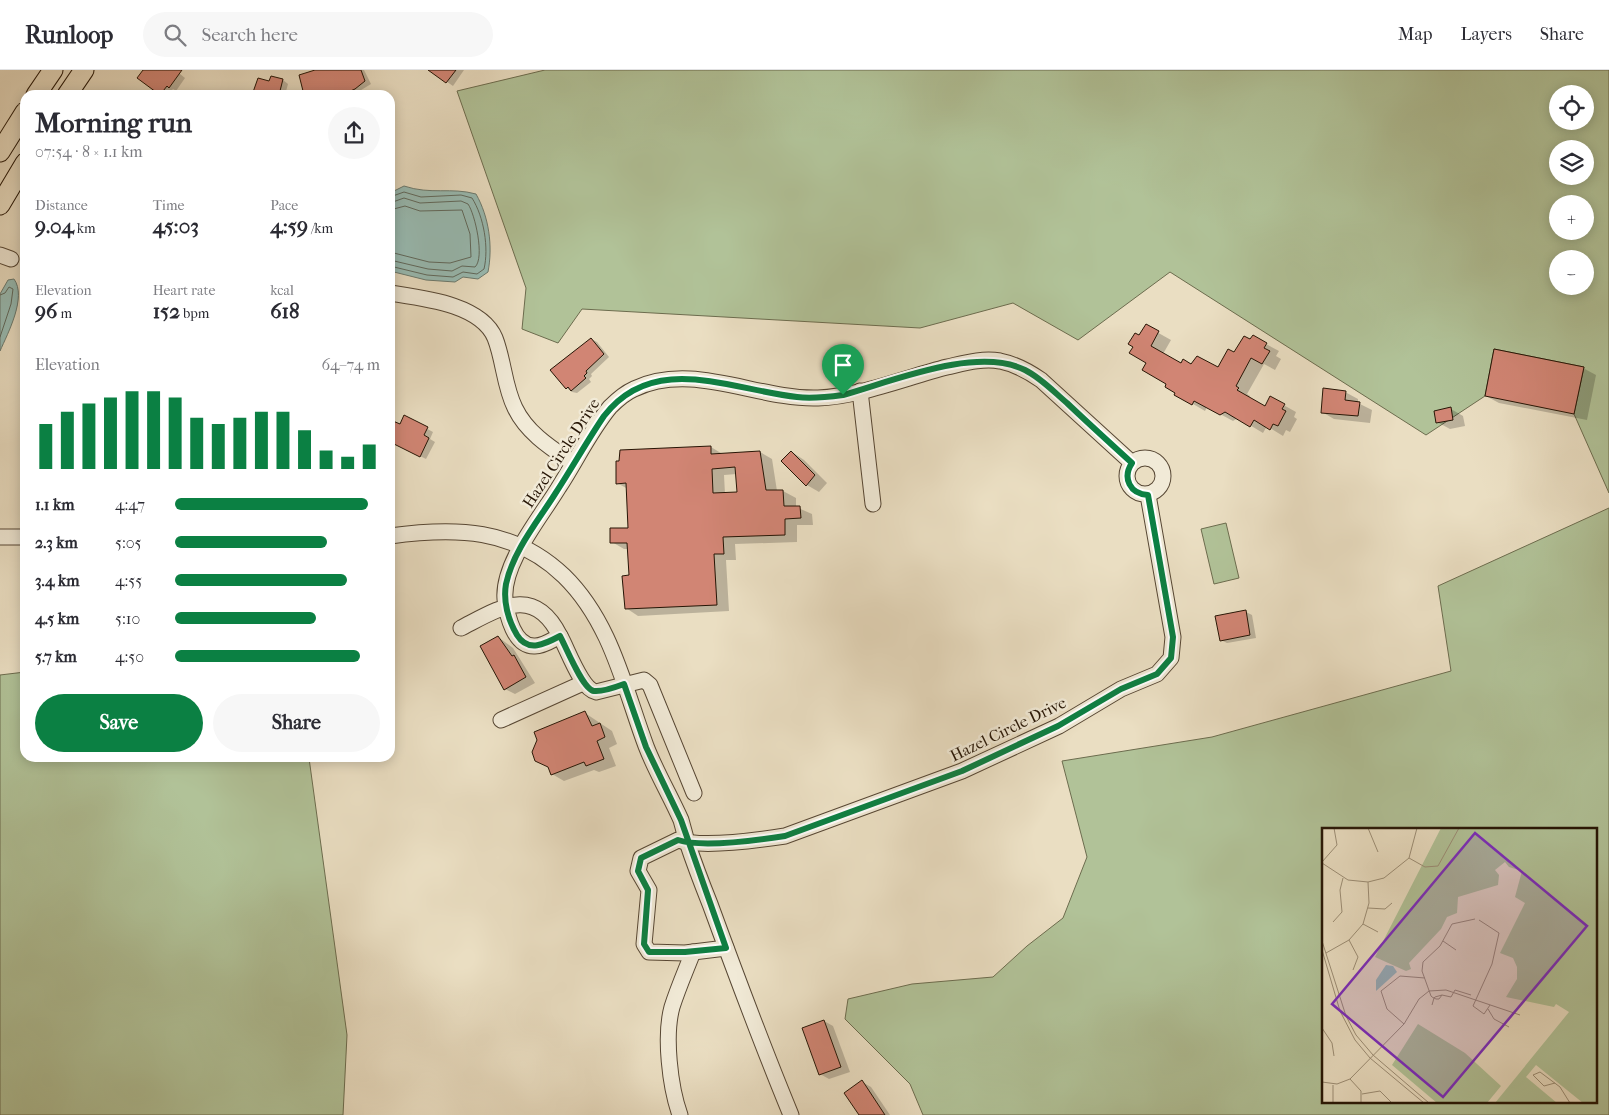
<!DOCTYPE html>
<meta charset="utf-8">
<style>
body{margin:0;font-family:"IM FELL French Canon",serif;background:#f7f7f7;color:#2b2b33;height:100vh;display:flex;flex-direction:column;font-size:19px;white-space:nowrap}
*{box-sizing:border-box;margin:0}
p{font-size:16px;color:#7c7c81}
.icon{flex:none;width:28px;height:28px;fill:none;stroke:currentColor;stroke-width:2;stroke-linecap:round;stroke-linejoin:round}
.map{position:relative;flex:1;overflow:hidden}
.details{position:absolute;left:20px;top:20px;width:375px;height:672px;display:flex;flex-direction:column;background:#fff;border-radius:15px;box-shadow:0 2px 12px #0003}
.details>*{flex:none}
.controls{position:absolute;left:1549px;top:15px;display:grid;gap:10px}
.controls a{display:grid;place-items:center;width:45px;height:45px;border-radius:50%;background:#fff;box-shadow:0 2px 12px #0003;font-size:25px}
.pin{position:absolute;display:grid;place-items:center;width:42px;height:42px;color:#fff;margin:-51px -21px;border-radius:50% 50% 50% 0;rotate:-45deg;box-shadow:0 0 5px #0007}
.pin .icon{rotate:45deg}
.round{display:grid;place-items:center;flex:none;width:52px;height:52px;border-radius:26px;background:#f7f7f7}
.overview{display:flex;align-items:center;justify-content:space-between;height:85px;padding:0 15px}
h1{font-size:28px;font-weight:700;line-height:38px}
.figures{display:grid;grid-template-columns:repeat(3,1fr);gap:8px;height:85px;padding:5px 15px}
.figures div{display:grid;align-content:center}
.figures b{font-size:21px;font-weight:700}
.figures small{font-size:14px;font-weight:400}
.figures p{font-size:14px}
.chart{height:140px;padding:10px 15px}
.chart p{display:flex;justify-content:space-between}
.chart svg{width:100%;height:90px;margin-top:5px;stroke:#0b8043;stroke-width:6}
.cta{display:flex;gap:10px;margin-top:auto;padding:10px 15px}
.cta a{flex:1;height:58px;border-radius:30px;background:#0b8043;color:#fff;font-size:20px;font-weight:700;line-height:58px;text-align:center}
.cta a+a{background:#f7f7f7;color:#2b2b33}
ul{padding:0 15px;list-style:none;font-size:16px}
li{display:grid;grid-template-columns:80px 60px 1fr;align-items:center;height:38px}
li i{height:12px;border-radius:6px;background:#0b8043}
header{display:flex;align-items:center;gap:30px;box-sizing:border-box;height:70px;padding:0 25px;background:#fff;border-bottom:1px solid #e1e1e2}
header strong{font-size:24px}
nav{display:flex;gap:28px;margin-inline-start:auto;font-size:18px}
.search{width:350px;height:45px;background:#f7f7f7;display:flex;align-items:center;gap:12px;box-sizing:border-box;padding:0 18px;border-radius:28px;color:#7c7c81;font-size:19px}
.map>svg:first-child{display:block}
.green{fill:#b1c298;stroke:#6c6c4e;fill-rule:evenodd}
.water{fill:#98bcb4;stroke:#6a796e}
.shadow{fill:#0003;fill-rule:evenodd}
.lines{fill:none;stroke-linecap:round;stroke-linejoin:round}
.shore{stroke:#5f685c;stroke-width:1}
.building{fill:#d18574;stroke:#261505;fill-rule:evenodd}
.minor-casing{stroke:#574734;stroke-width:17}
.major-casing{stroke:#261505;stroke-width:21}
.minor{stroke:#f1ead7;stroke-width:15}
.major{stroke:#eadec2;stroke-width:19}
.route-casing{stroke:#fff;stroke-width:10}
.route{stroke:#0b8043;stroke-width:6}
.labels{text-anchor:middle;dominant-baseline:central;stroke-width:5;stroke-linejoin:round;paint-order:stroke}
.street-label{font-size:16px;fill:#261505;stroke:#f1ead7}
.inset-road{fill:none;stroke:#9c8e76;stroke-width:1}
.view{fill:#7b2cbf;fill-opacity:0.15;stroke:#7b2cbf;stroke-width:2.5}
.inset-edge{fill:none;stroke:#261505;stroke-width:2.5}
</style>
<header>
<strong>Runloop</strong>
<div class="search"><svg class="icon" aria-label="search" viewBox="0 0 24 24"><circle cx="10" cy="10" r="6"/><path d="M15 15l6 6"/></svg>Search here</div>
<nav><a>Map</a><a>Layers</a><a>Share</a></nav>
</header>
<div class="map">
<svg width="1609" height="1045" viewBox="0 0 1609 1045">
<rect width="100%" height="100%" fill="#eadec2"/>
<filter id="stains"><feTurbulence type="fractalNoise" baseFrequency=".004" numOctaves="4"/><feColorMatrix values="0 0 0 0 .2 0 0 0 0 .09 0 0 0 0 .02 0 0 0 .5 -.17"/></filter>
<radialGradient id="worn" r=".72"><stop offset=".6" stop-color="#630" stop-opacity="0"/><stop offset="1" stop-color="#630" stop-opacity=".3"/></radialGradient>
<g class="green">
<path d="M545 0H1609V423L1574 344 1584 297 1494 279 1485 326 1426 365 1170 202 1078 270 1013 233 920 258 582 239 558 273 522 259 526 218 457 21ZM1558 24H1585V51H1558ZM1558 79H1585V106H1558ZM1558 134H1585V161H1558ZM1558 189H1585V216H1558Z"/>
<path d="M1609 438V1045H923L910 1014 845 949 848 929 912 914 993 907 1027 876 1063 848 1087 787 1062 691 1212 667 1451 601 1438 516ZM1323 759H1595V1031H1323Z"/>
<path d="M1226 453 1239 508 1214 514 1201 459Z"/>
<path d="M25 602V688H309L347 965 343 1045H0V605Z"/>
</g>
<g class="water">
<path d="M404 116C431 125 451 117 476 124 489 147 493 176 488 202L478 209 463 207 455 212 426 210 390 201V123Z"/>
<path d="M14 209C27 227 8 263 0 281V224L8 210Z"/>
</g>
<g class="shadow">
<path d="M145 0H175L185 8 176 21 173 19 168 25H161L139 8Z"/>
<path d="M327 0H364L371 14 353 25H305Z"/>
<path d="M430 0H464L453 16Z"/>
<path d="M283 10 288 14 285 25H253L270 12Z"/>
<path d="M1146 256 1171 270 1163 284 1181 294 1218 299 1253 267 1279 281 1276 286 1281 289 1275 300 1264 294 1247 324 1250 326 1249 328 1265 337 1271 328 1296 342 1294 347 1297 349 1290 362 1286 360 1283 366 1267 356 1263 363 1238 348 1233 351 1207 337 1205 341 1176 324 1177 322 1147 293 1140 267Z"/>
<path d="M591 269 597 272 609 287 591 304 592 306 589 309 591 312 577 323 572 322 567 318 552 300Z"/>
<path d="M1583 298 1596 305 1587 350 1499 333 1486 326Z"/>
<path d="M1345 322 1358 329V333L1372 340 1370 353 1334 349 1322 342Z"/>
<path d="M1451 339 1463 346 1465 356 1450 359 1437 352Z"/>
<path d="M405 347 433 362 430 369 435 372 426 389 390 371V359L400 356Z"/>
<path d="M711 377 724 385 760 382 772 389 777 421H783L796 428V437L812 444 813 455H797V472L735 474 736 490H726L729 541 638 546 626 538 631 507 629 479H624L612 472 629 459 628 419 617 413ZM737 404 738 423 725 424 724 405Z"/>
<path d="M792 382 804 390 827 413 819 422 807 415Z"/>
<path d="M1246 542 1252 545 1256 568 1227 573 1221 570Z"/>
<path d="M498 567 513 578 535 613 515 624 505 619Z"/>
<path d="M585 643 612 661 617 674 609 678 616 696 599 702 594 700 564 711 552 704Z"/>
<path d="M824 951 833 956 850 1002 829 1009 820 1004Z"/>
<path d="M862 1012 871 1017 890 1045H860Z"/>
</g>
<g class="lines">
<g class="shore">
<path d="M390 127 404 122 421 127 461 125 472 128C484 147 489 178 484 199L477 204 463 202 453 207 427 205 390 196"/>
<path d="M390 133 404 128 420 133 461 131 468 134C475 144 485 188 475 197L462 196 452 201 428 199 390 190"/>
<path d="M390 140 405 136 420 141 462 140 470 164 471 187 450 193 429 192 390 182"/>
<path d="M0 225 5 223 9 217 13 219 11 234 0 267"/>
</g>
</g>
<g class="building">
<path d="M143 0H182L169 18 167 16 160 25 137 8Z"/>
<path d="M315 0H361L365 11 355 19 341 25H304L299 5Z"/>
<path d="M428 0H456L446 13Z"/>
<path d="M271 6 283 9 279 25H252L258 8 269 11Z"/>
<path d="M1146 254 1159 261 1151 276 1181 293 1183 289 1191 294 1197 286 1218 297 1228 279 1234 282 1244 266 1250 269 1253 265 1267 273 1264 278 1270 281 1262 294 1251 288 1236 316 1239 318 1237 320 1265 336 1270 326 1285 334 1282 339 1286 341 1278 356 1273 354 1270 360 1254 350 1250 357 1225 342 1220 345 1194 331 1192 335 1174 325 1175 323 1165 317 1166 314 1142 300 1146 293 1129 283 1133 277 1128 274 1135 263 1139 265Z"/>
<path d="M591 268 604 284 586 301 587 303 584 306 586 308 571 321 568 317 566 319 550 300Z"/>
<path d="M1494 279 1584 297 1574 344 1485 326Z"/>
<path d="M1323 318 1346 321 1345 330 1360 332 1358 346 1321 343Z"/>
<path d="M1451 337 1453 350 1436 353 1434 341Z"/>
<path d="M404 345 428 357 424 365 429 368 420 387 390 372V357L393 351 400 354Z"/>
<path d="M711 376V384L760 381 766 420H783L784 436H800L801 448 785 449V465L723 467 724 484H714L717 535 625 539 622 506 629 505 627 473H610V458H628L626 413 616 414V391H619L620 380ZM735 397 737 422 713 423 712 399Z"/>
<path d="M791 381 815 405 806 416 781 391Z"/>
<path d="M1246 540 1250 565 1220 571 1215 546Z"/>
<path d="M498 566 512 586 514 585 526 607 504 620 480 576Z"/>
<path d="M585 641 592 656 600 653 605 667 597 671 604 689 586 696 584 692 551 705 548 697 535 691 532 682 537 670 534 662Z"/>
<path d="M824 950 841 997 819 1005 802 958Z"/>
<path d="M862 1010 885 1045H859L844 1023Z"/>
</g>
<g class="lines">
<defs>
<g id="minor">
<path d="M0 185 11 189"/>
<path d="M390 223C422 228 481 234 495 268 504 291 504 316 515 338 527 363 551 378 573 393"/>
<path d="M860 321 873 434"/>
<circle cx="1145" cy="406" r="18"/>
<path d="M390 466C455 457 514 458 564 506 611 552 624 617 646 676 656 702 670 725 681 750 683 757 685 765 687 772 694 793 702 814 710 834 736 905 762 975 791 1045"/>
<path d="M0 467H25"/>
<path d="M461 558C500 538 534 514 560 566 552 570 544 576 535 576 514 577 507 545 505 529 502 493 541 447 559 417 576 391 590 361 610 337 617 330 625 323 634 319 693 291 757 330 818 328 858 327 907 307 947 297 965 293 982 288 1000 291 1015 294 1028 301 1041 310L1132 393"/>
<path d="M560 566C568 580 581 619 596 622L644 610 650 615 694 723"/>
<path d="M501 650 583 613"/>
<path d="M726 878 685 883 649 882 644 874 649 820 638 801 641 788 678 770C702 778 759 770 785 766L962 701 1059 656 1121 619 1157 604 1171 588 1173 567 1148 425"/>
<path d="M680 1045C670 1017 664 966 672 937 678 918 686 900 693 882"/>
</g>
<g id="major">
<path d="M36 25 53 0"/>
<path d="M67 25 84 0"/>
<path d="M0 82 25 42"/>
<path d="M0 135 25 93"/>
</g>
</defs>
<use href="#minor" class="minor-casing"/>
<use href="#major" class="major-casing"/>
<use href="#minor" class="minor"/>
<use href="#major" class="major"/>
</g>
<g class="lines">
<defs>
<path id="route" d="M843 325C828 327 813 329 797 327 731 320 654 281 604 346 587 371 572 398 555 424 538 451 513 481 506 514 503 531 508 550 517 565 528 583 545 574 560 566 566 577 583 620 594 621 603 622 616 617 624 614L646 677 681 750 726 878 685 882H649L644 874 648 820 638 801 641 788 678 770C702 778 759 770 785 766L962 701 1058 656 1121 619 1157 604 1171 588 1173 567 1148 425C1130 424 1122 408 1132 393 1110 373 1088 353 1067 333 1054 322 1041 308 1025 300 977 276 893 311 843 325"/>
</defs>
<use href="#route" class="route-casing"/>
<use href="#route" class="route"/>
</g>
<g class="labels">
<g class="street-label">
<text transform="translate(561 383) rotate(-57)">Hazel Circle Drive</text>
<text transform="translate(1008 659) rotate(-26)">Hazel Circle Drive</text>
</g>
</g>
<g transform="translate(1322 758)">
<rect width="275" height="275" fill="#eadec2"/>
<path d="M119 0H275V275H261L214 237 204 249 235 275H173L247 184 234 176 232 179 184 169 195 151V139L191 130 178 125 203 75 193 69 200 43 187 39 183 34 173 42 177 47 176 57 136 69 135 85 125 89 119 101 87 135 89 141 84 143 53 129ZM96 196 143 225 179 258 165 275H115L70 237Z" fill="#b1c298"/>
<path d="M64 137 71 138 75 144 54 163V152Z" fill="#98bcb4"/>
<path class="inset-road" d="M46 0 56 24M87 30 103 39 116 38 137 0M0 34 15 17 12 0M0 35 26 52 46 54 62 50 87 30 95 0M46 80 63 81 70 75M157 92 177 105 170 136 151 178 162 186 168 177M11 94 20 84 18 62 21 50M41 96 56 104M27 112 36 129 31 142M0 113 24 188 34 207 51 227 107 275M121 113 134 122M0 122 18 183 33 212 48 230 102 275M4 125 27 112 41 96 47 75 46 54M120 167 129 169 133 162 149 167M110 177 112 170 113 169 120 167 117 171H114L110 169 109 168 100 143 101 134 118 118 130 96 153 91M166 181 172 191 187 199M82 196 65 181 59 163 78 148 103 150M0 200 10 215 12 228M28 251 39 263V275M0 254 15 256 28 251 82 196 97 171 107 163 124 162 198 187M233 255 222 258 211 247 218 244 238 259 248 275M40 266 58 263 70 275M11 275V257"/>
<path class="view" d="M153 5 265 98 121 269 10 176Z"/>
<rect width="275" height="275" class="inset-edge"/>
</g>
<rect width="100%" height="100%" filter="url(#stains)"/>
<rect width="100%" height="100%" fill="url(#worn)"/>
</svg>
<div class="controls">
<a><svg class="icon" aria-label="locate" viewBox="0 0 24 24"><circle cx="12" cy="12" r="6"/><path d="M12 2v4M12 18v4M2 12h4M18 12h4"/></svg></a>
<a><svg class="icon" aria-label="layers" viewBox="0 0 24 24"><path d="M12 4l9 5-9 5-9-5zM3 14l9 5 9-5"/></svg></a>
<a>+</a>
<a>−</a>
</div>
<div class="pin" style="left:843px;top:325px;background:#1e9e55"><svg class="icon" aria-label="arrive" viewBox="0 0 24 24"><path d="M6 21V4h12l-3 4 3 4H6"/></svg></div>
<section class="details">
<div class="overview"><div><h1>Morning run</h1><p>07:54 · 8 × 1.1 km</p></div><a class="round"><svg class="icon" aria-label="share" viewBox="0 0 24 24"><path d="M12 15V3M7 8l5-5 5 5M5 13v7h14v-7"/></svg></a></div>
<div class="figures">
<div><p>Distance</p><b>9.04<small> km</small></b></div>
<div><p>Time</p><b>45:03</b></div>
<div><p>Pace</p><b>4:59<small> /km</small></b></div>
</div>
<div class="figures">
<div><p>Elevation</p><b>96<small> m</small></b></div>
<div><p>Heart rate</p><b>152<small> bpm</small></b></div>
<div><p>kcal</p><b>618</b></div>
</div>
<div class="chart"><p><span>Elevation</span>64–74 m</p>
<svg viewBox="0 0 160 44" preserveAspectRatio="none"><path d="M5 44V22M15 44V16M25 44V12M35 44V9M45 44V6M55 44V6M65 44V9M75 44V19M85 44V22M95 44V19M105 44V16M115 44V16M125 44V25M135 44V35M145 44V38M155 44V32"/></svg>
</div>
<ul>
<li><b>1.1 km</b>4:47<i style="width:94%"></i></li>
<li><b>2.3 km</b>5:05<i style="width:74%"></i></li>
<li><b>3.4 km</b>4:55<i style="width:84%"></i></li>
<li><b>4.5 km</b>5:10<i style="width:69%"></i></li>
<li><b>5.7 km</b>4:50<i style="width:90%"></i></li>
</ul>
<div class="cta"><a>Save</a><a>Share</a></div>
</section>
</div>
